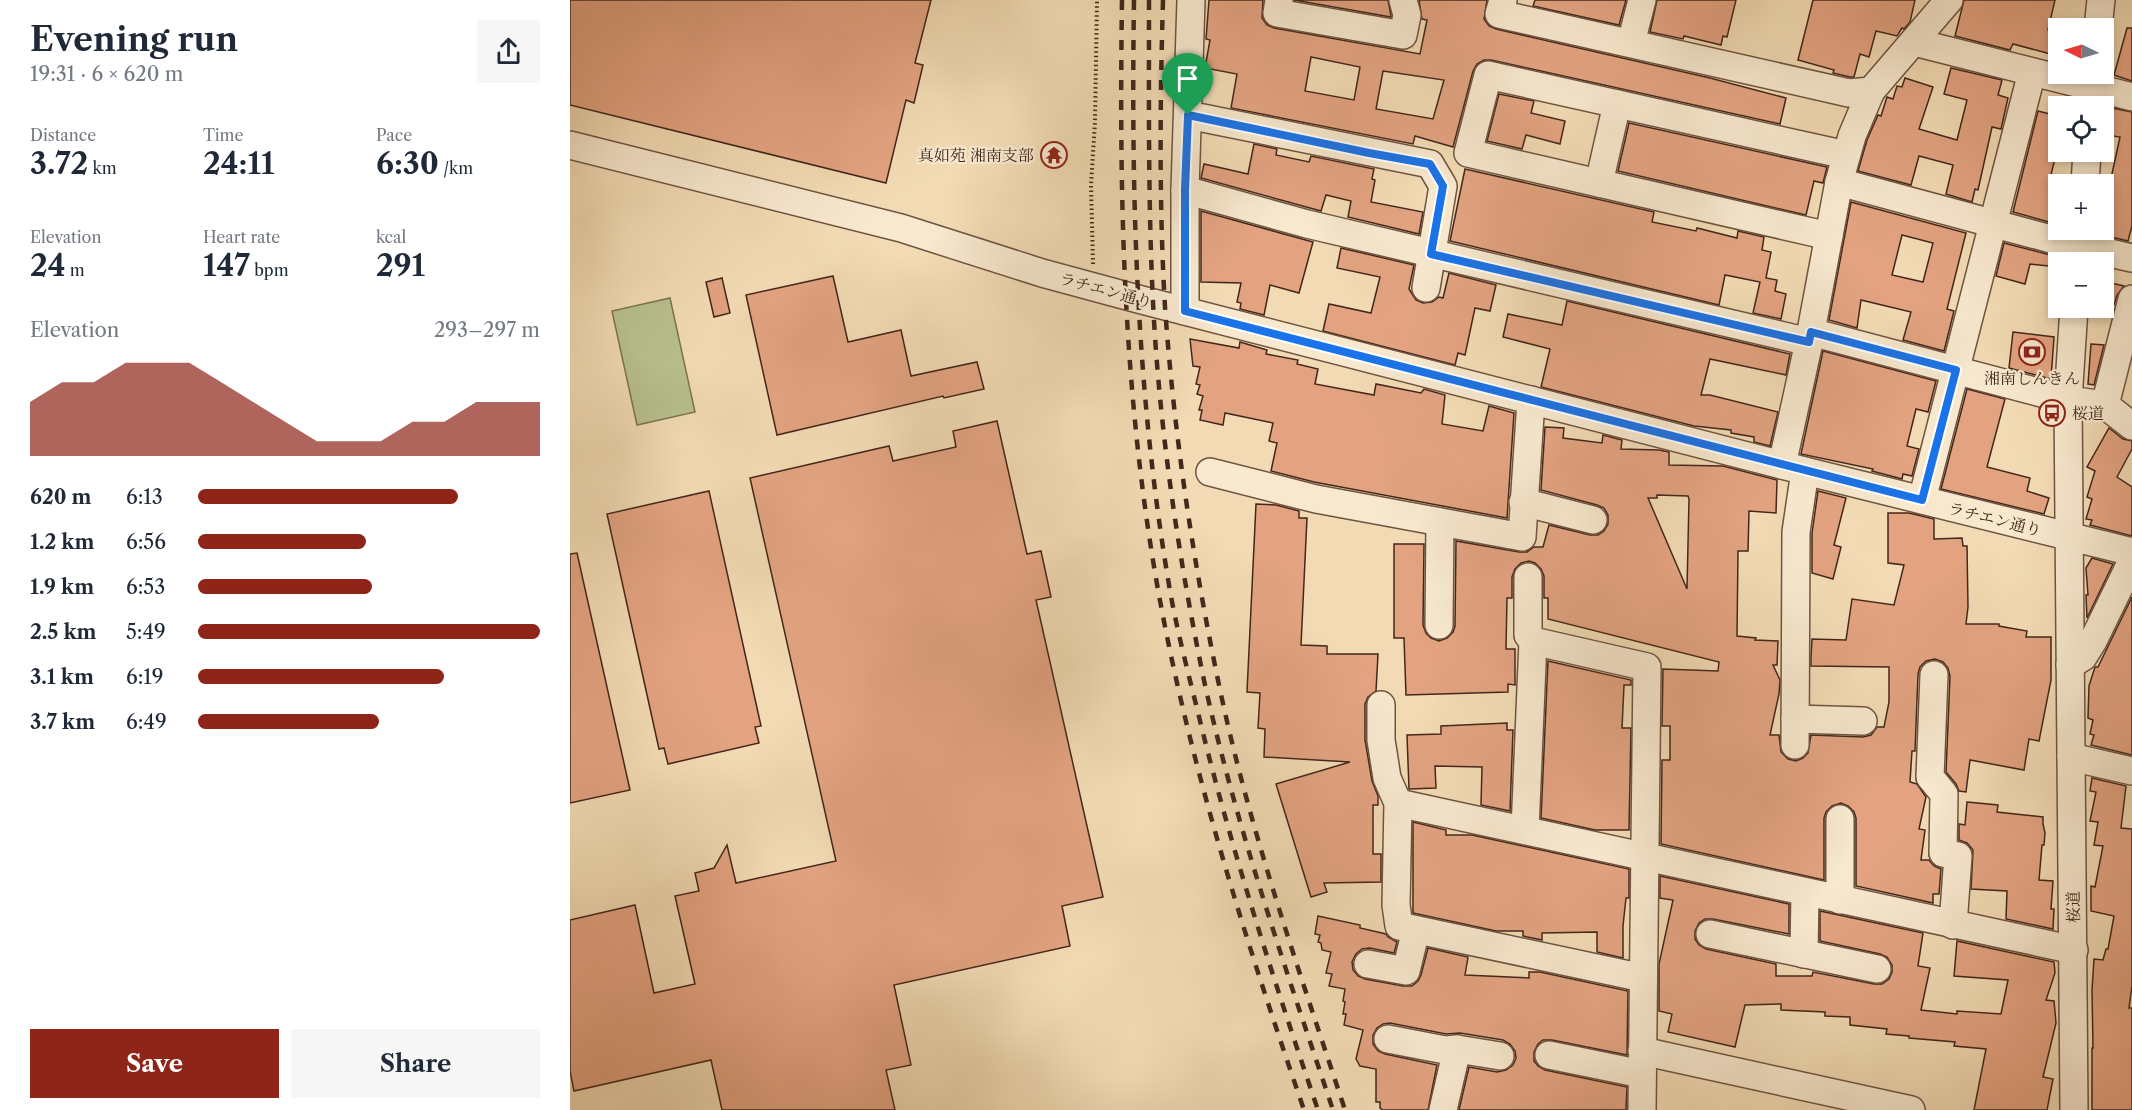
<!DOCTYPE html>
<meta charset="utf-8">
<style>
body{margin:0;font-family:"Libre Caslon Text","Noto Serif JP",serif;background:#f6f6f7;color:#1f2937;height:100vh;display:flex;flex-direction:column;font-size:22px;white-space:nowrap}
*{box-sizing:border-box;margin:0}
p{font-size:20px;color:#747a83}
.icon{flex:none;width:33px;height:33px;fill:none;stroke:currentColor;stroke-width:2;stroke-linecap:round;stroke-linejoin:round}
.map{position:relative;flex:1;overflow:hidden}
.side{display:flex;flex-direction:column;background:#fff;width:570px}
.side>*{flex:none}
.needle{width:39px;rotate:275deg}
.buttons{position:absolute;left:1478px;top:18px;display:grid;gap:12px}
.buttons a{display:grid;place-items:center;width:66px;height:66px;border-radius:0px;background:#fff;box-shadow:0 3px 9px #0003;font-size:30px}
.pin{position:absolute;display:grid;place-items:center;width:51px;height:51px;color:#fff;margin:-62px -26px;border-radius:50% 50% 50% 0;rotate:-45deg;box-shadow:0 0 6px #0007}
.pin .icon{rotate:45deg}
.round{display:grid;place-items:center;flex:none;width:63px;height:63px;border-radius:0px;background:#f6f6f7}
.overview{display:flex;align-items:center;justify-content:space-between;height:102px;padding:0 30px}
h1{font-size:33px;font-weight:800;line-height:45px}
.stats{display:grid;grid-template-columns:repeat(3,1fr);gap:9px;height:102px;padding:6px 30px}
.stats div{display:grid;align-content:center}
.stats b{font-size:30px;font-weight:800}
.stats small{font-size:16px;font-weight:400}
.stats p{font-size:16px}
.chart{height:168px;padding:12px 30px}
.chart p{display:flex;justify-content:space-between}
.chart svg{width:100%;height:108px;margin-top:6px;fill:#8f2418;opacity:.7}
.primary-button{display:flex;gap:12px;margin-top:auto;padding:12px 30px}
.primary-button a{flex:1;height:69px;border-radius:0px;background:#8f2418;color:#fff;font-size:24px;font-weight:800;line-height:69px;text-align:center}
.primary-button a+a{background:#f6f6f7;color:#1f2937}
ul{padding:0 30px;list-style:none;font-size:20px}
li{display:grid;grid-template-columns:96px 72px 1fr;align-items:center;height:45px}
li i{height:15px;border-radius:8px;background:#8f2418}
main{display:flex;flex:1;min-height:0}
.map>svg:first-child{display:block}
.green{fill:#b8c18f;stroke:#7e7455;stroke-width:1.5}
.building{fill:#e3a381;stroke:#43271b;stroke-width:1.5;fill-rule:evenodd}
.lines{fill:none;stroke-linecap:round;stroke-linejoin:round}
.minor-casing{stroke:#6f5441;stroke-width:30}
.path{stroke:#43271b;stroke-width:4;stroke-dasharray:1.5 3;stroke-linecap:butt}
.minor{stroke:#f7e8ce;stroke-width:27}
.rail{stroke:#43271b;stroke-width:4.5;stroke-dasharray:10 10;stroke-linecap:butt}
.route-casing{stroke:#fff;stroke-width:12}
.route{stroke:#1a73e8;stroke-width:8}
.labels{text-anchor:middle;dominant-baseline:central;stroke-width:4.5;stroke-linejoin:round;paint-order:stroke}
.poi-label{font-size:16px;fill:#43271b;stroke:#f7e8ce;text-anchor:end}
.street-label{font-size:16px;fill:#43271b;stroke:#f7e8ce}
</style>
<main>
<section class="side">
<div class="overview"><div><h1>Evening run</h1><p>19:31 · 6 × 620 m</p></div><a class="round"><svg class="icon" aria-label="share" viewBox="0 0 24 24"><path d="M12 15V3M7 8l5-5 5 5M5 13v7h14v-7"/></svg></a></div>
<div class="stats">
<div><p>Distance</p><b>3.72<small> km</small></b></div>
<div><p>Time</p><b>24:11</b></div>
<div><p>Pace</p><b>6:30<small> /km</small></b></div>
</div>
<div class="stats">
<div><p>Elevation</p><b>24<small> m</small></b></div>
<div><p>Heart rate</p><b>147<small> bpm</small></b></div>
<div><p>kcal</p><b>291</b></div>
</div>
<div class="chart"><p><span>Elevation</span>293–297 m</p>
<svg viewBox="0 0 160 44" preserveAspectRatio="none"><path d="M0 44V22L10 14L20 14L30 6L40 6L50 6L60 14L70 22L80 30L90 38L100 38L110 38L120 30L130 30L140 22L150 22L160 22V44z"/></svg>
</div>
<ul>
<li><b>620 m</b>6:13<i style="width:76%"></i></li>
<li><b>1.2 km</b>6:56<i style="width:49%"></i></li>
<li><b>1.9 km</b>6:53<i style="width:51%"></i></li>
<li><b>2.5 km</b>5:49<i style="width:100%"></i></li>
<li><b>3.1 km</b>6:19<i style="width:72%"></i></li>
<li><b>3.7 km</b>6:49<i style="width:53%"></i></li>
</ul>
<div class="primary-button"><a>Save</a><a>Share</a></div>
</section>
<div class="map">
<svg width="1562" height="1110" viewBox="0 0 1562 1110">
<rect width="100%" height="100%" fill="#f2dbb4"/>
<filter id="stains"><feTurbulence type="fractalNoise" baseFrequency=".00333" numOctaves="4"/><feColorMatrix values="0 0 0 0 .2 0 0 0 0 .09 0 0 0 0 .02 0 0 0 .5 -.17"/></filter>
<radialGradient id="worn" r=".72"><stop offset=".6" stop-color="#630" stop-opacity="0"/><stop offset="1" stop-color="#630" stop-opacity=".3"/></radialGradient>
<path class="green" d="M100 298 125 412 67 425 42 311Z"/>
<g class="building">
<path d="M0 0H361L345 63 353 65 344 103 336 100 316 183 0 105Z"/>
<path d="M639 0H693L692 18 697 25 704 28 850 54 857 20 852 19 849 0H917L914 19 919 26 926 29 1140 78 1216 98 1210 124 921 60H914L907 64 903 71 883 147 845 136 843 144 661 108 667 74 635 68 640 40 636 39ZM741 57 790 67 784 100 735 91ZM813 71 874 80 863 119 806 109Z"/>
<path d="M724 0H818L821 16V17Z"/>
<path d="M965 0H1056L1049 25 963 6Z"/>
<path d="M1087 0H1166L1157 37 1153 36 1151 45 1114 36 1113 39 1080 32Z"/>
<path d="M1243 0H1345L1340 22 1334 29 1332 28 1327 36 1306 31 1299 57 1290 54 1284 77H1280L1263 73 1264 70 1228 60Z"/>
<path d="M1394 0H1485L1478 30 1488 32V56L1443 44 1440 50 1385 36Z"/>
<path d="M1557 28H1562V81L1544 75Z"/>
<path d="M1381 68 1432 80 1428 95 1438 98 1431 129 1422 127 1408 190 1405 189 1402 202 1376 194 1383 165 1349 156 1341 185 1288 171 1297 140 1308 115 1311 116 1317 97 1323 99 1327 86 1332 87 1335 78 1363 87 1349 129 1387 140 1397 100 1374 94Z"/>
<path d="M929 94 964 101 961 113 995 121 990 144 956 135 952 149 917 141Z"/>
<path d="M1542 108 1562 112V226L1558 241 1533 235V215L1550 137 1537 135Z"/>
<path d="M1468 111 1488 116V146L1479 183 1486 184 1479 222 1443 212Z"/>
<path d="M1059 123 1257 167 1253 183 1244 181 1236 215 1048 171Z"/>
<path d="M684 144 707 149 706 155 739 162 741 156 804 169 802 179 805 180 801 202 853 212 849 234 778 217 781 201 756 195 751 211 631 178 634 164 678 174Z"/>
<path d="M895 169 1084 212 1082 222 1126 231 1127 228 1167 238 1168 231 1194 237 1192 250 1201 252 1196 278 1207 280 1205 291 1216 294 1211 319 1183 313 1190 282 1155 275 1149 305 880 241Z"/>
<path d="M1281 202 1396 233 1377 309 1384 311 1374 351 1333 340 1341 312 1291 300 1287 328 1259 320ZM1332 235 1363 243 1353 282 1322 275Z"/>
<path d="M631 211 743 242 729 293 700 285 694 315 670 309 671 303 667 302 671 283 631 282Z"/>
<path d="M1434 243 1488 257V267L1460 264 1455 284 1426 276Z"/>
<path d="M771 248 844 265 839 289 846 300 853 303 862 302 869 297 873 298 879 273 926 285 920 311 905 308 895 355 888 353 885 365 753 331 759 304 801 313 810 277 767 268Z"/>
<path d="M263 276 278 342 331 330 341 376 407 362 414 389 374 398 373 396 207 435 176 295Z"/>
<path d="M152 278 160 313 144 317 136 282Z"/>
<path d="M1533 281 1554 286 1547 295 1544 305 1533 303Z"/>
<path d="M997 301 1220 354 1216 375 1140 359 1131 395H1140L1208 412 1200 446 1184 442V437L1161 433V430L1124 426 971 387 980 349 933 337 938 314 992 325Z"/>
<path d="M1443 332 1484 337 1481 379 1439 368Z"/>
<path d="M620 339 669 348 670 342 697 350 696 354 728 360 727 364 748 369 745 384 804 395 806 384 851 393 854 389 875 395 872 424 913 431 919 406 944 413 937 518 744 482 701 471 707 443 699 441 703 423 655 413 653 425 630 420 632 410H629L633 396 627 394 630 385 626 384 630 367 623 366Z"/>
<path d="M1521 344 1534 345 1524 385 1518 384Z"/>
<path d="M1253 351 1366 381 1358 412 1346 409 1337 446 1349 449 1342 476 1333 474 1332 479 1302 471 1303 469 1231 454Z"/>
<path d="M1397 389 1435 399 1417 467 1460 478 1457 491 1479 498 1474 514 1371 489Z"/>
<path d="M427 421 457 554 471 551 481 597 466 600 533 897 492 906 500 946 324 985 341 1065 316 1070 325 1110H152L141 1060 4 1091 0 1071V920L65 905 84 993 125 984 105 896 129 891 125 873 144 868 157 845 166 883 266 861 180 478 319 446 323 461 386 447 383 431Z"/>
<path d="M975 427 994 428 993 438 1032 443 1033 435 1052 440 1051 449 1089 450 1099 452V465L1153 466 1207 480 1206 513 1179 511 1178 551H1168L1167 636 1186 638 1185 640 1208 641 1207 665H1203L1210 680 1209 694 1200 735H1209L1211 752 1218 759 1226 761 1233 758 1238 753 1241 735 1293 737 1301 735 1307 727H1314L1319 702V667L1241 666V657L1242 639 1276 640 1282 599 1324 605 1334 565 1318 563V513H1339L1364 519V539L1392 538 1393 546H1397L1398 607 1396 624H1429V626L1457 631 1456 637H1481V680L1469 741 1459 739 1454 770 1400 760 1396 792 1389 791 1386 784 1376 772 1380 676 1378 668 1373 662 1365 659 1356 661 1350 667 1348 674 1345 751H1342L1340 782 1347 784 1356 797 1349 829 1355 830 1351 860H1359L1364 866 1371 869 1369 894H1363V903L1286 886V818L1284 812 1278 806 1271 803 1262 806 1256 812 1254 818V880L1091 844 1092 760H1100V726H1092L1093 669 1148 671 1149 662 978 619V598H974V576L971 569 965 563 959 561 951 563 945 569 942 577V598H937L936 649H945V685L938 684V692L836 695 834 638H824V544H854L853 625 856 633 861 638 869 641 877 638 883 632 885 626 886 541 949 552H957L964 547H973L979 525 1020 535H1028L1034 531 1038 524V515L1034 508 1027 505 971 490ZM1087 495 1118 496 1119 499 1117 589 1078 498H1087Z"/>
<path d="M1539 428 1553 439 1562 441V449L1547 477 1562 487V536L1520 525 1522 520 1516 519 1522 499 1517 497 1525 471 1517 467Z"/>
<path d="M139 491 191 726 185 727 189 743 98 764 94 748 89 749 37 514Z"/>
<path d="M1248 491 1276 498 1264 545 1271 547 1263 579 1242 573V533Z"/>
<path d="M686 504 706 505 729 511V518H737L731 645 757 646V654H808L806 691 798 697 795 704V740L802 781 808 796V805H803V854H811V882L754 883 757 892 741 897 706 784 780 762 694 757 695 729 688 728 690 693 677 692Z"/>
<path d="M7 553 60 790 0 803V554Z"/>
<path d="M1522 558 1543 564 1517 618 1516 595H1518L1516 568Z"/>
<path d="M1562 597V755L1521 745 1524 735 1520 734 1523 720 1518 718 1519 686 1525 667H1528Z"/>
<path d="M978 661 1061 680V685H1054L1052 728H1061L1059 830H1025L971 818Z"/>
<path d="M937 723V730H943L940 811 911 805 912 767 865 766 866 788 839 789 837 735 871 734V726Z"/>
<path d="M1522 778 1556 786 1551 828 1562 829V986L1559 1008H1562V1110H1522V1048H1523L1522 990 1524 959 1533 960 1536 949H1538L1544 916 1521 911V886L1525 887 1533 846 1524 845 1528 822 1520 821 1526 792 1520 791Z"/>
<path d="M1397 802 1428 805 1427 812 1473 817V824L1475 833 1474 845H1472L1469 880 1483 881 1481 909H1484L1483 929 1436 919 1437 891 1401 889 1403 850 1397 843 1389 840V824L1395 825Z"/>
<path d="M843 822 876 830V835H902L1059 869V898H1056L1053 926V958L1027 952V932L972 933V940L953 936V931H926L843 913Z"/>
<path d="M1090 876 1219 904V934L1143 919H1135L1129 923 1125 931V939L1129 945 1136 949 1206 964V976H1242L1243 972 1304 984H1312L1319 979 1322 972V965L1317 957 1310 954 1250 941V911L1353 933 1348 966 1360 968 1351 1010 1387 1014V1011L1431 1014 1438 980 1384 976 1387 941 1484 962 1485 973 1476 1000 1484 1001 1486 1023 1473 1077 1483 1079 1477 1110H1404L1416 1049 1384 1046 1385 1042 1339 1038V1036L1316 1034 1317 1029 1280 1025V1017L1255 1016V1012L1211 1010V1004L1175 1005 1165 1047 1098 1032 1102 1014 1089 1011V964L1103 900 1090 898Z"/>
<path d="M748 916 790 925V928L816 934 818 937 827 942 824 953 800 948 792 949 786 954 782 962 783 970 788 976 795 979 833 986H842L848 981 851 975 858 948 898 957 895 975 959 978V972H970L1058 991 1057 1055 982 1040H973L968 1044 964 1052V1061L968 1066 975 1070 1057 1087 1056 1110H889L899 1067 927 1072 936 1070 943 1065 946 1058 945 1051 940 1044 933 1040 890 1033 876 1034 820 1023 813 1024 807 1028 803 1035V1044L808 1051 815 1054 867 1065 858 1110H813L810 1108V1102H806V1069L790 1066 786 1059 793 1030 774 1025 776 1014H773L775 1002 773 1001 775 989 759 986 762 974 756 973 761 952 752 950 751 943 748 942 750 935 745 934Z"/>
</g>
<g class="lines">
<defs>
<g id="minor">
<path d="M709 0 707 13 833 35 837 15 833 0"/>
<path d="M933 0 929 14 1279 93 1301 91 1379 0"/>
<path d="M1528 28 1531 0"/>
<path d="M1344 42 1562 97"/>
<path d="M1061 43 1072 0"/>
<path d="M618 115 860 164 873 186 856 288"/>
<path d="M0 145 331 228 472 273 568 299 1235 471 1562 552"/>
<path d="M1269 182 1496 243 1562 258"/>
<path d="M1029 183 1047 104"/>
<path d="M1515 184 1517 152"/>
<path d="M615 190 737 224 1239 342"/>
<path d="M1259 236 898 153 918 75 1276 155"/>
<path d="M1504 308 1498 400 1504 1110"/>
<path d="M615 311V190L621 0"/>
<path d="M1241 332 1498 400 1535 405 1562 426"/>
<path d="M1535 405 1562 299"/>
<path d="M1212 465 1239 342 1269 182 1282 136 1301 91"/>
<path d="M640 472 746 499 952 537 961 400"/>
<path d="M1352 500 1462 72"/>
<path d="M953 502 1023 520"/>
<path d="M958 577V635L963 641 1077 667 1072 1110"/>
<path d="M869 625 870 522"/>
<path d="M1500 665 1513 657 1523 641 1562 561"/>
<path d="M1364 675 1360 777 1374 794 1373 853 1388 856 1383 925"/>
<path d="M811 705V740L817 778 828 803 826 905 829 926 1073 978"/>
<path d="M1225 719 1293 721"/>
<path d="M1225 745 1226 532 1235 471"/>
<path d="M1501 757 1562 771"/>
<path d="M828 803 1504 950"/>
<path d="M955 830 963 641"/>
<path d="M1270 900V819"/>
<path d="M1140 934 1307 969"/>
<path d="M1234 954 1235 892"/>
<path d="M798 964 836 971 846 930"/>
<path d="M818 1039 875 1050 887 1049 930 1056"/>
<path d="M1072 1051 1341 1110"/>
<path d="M979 1055 1072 1074"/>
<path d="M873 1110 887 1049"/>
</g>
</defs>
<use href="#minor" class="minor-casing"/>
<path class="path" d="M523 264 521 185 525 122 527 0"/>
<use href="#minor" class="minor"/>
<g class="rail">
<path d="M552 0C549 196 553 391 587 584 619 764 675 938 734 1110"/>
<path d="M564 0C561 193 566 388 598 579 606 629 620 679 632 729 664 858 705 984 748 1110"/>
<path d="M579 0C579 101 578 201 583 302 589 427 609 562 635 685 667 829 716 970 763 1110"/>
<path d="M593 0C590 102 589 205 595 307 604 434 623 561 649 685 679 829 729 970 775 1110"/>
</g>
</g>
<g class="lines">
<defs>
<path id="route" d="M618 115 799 153 860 164 873 186 861 254 1239 342 1241 332 1386 370 1352 500 615 311V190Z"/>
</defs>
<use href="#route" class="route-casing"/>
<use href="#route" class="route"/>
</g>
<defs>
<symbol id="temple-ring" viewBox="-11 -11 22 22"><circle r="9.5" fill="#f7e8ce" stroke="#8f2418" stroke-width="1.5"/><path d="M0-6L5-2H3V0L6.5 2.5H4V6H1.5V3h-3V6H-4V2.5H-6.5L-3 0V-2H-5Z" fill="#8f2418"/></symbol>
<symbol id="bank-ring" viewBox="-11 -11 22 22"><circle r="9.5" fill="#f7e8ce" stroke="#8f2418" stroke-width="1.5"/><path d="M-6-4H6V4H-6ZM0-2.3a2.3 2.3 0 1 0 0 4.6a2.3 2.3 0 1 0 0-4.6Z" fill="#8f2418"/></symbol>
<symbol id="bus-ring" viewBox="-11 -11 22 22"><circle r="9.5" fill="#f7e8ce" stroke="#8f2418" stroke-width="1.5"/><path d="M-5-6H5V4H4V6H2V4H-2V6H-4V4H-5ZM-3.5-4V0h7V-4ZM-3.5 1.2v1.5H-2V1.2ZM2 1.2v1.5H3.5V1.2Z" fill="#8f2418"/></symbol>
</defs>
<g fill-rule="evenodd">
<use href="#temple-ring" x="469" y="140" width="30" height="30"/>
<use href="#bank-ring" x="1447" y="337" width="30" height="30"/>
<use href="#bus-ring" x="1467" y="398" width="30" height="30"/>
</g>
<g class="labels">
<g class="poi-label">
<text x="464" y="155">真如苑 湘南支部</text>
<text x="1462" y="378" text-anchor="middle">湘南しんきん</text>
<text x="1502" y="413" text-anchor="start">桜道</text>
</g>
<g class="street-label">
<text transform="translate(536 290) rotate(15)">ラチエン通り</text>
<text transform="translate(1425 519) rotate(14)">ラチエン通り</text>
<text transform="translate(1503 907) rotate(-91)">桜道</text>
</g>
</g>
<rect width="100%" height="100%" filter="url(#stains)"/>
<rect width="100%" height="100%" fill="url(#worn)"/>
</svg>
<div class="buttons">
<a><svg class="needle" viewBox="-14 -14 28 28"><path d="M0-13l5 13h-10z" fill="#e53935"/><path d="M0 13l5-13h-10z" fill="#747a83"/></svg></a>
<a><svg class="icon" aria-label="locate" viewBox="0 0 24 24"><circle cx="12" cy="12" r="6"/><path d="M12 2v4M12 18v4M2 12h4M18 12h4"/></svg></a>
<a>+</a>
<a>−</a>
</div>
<div class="pin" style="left:618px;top:115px;background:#1e9e55"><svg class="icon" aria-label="arrive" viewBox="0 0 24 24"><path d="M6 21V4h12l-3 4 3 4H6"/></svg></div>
</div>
</main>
